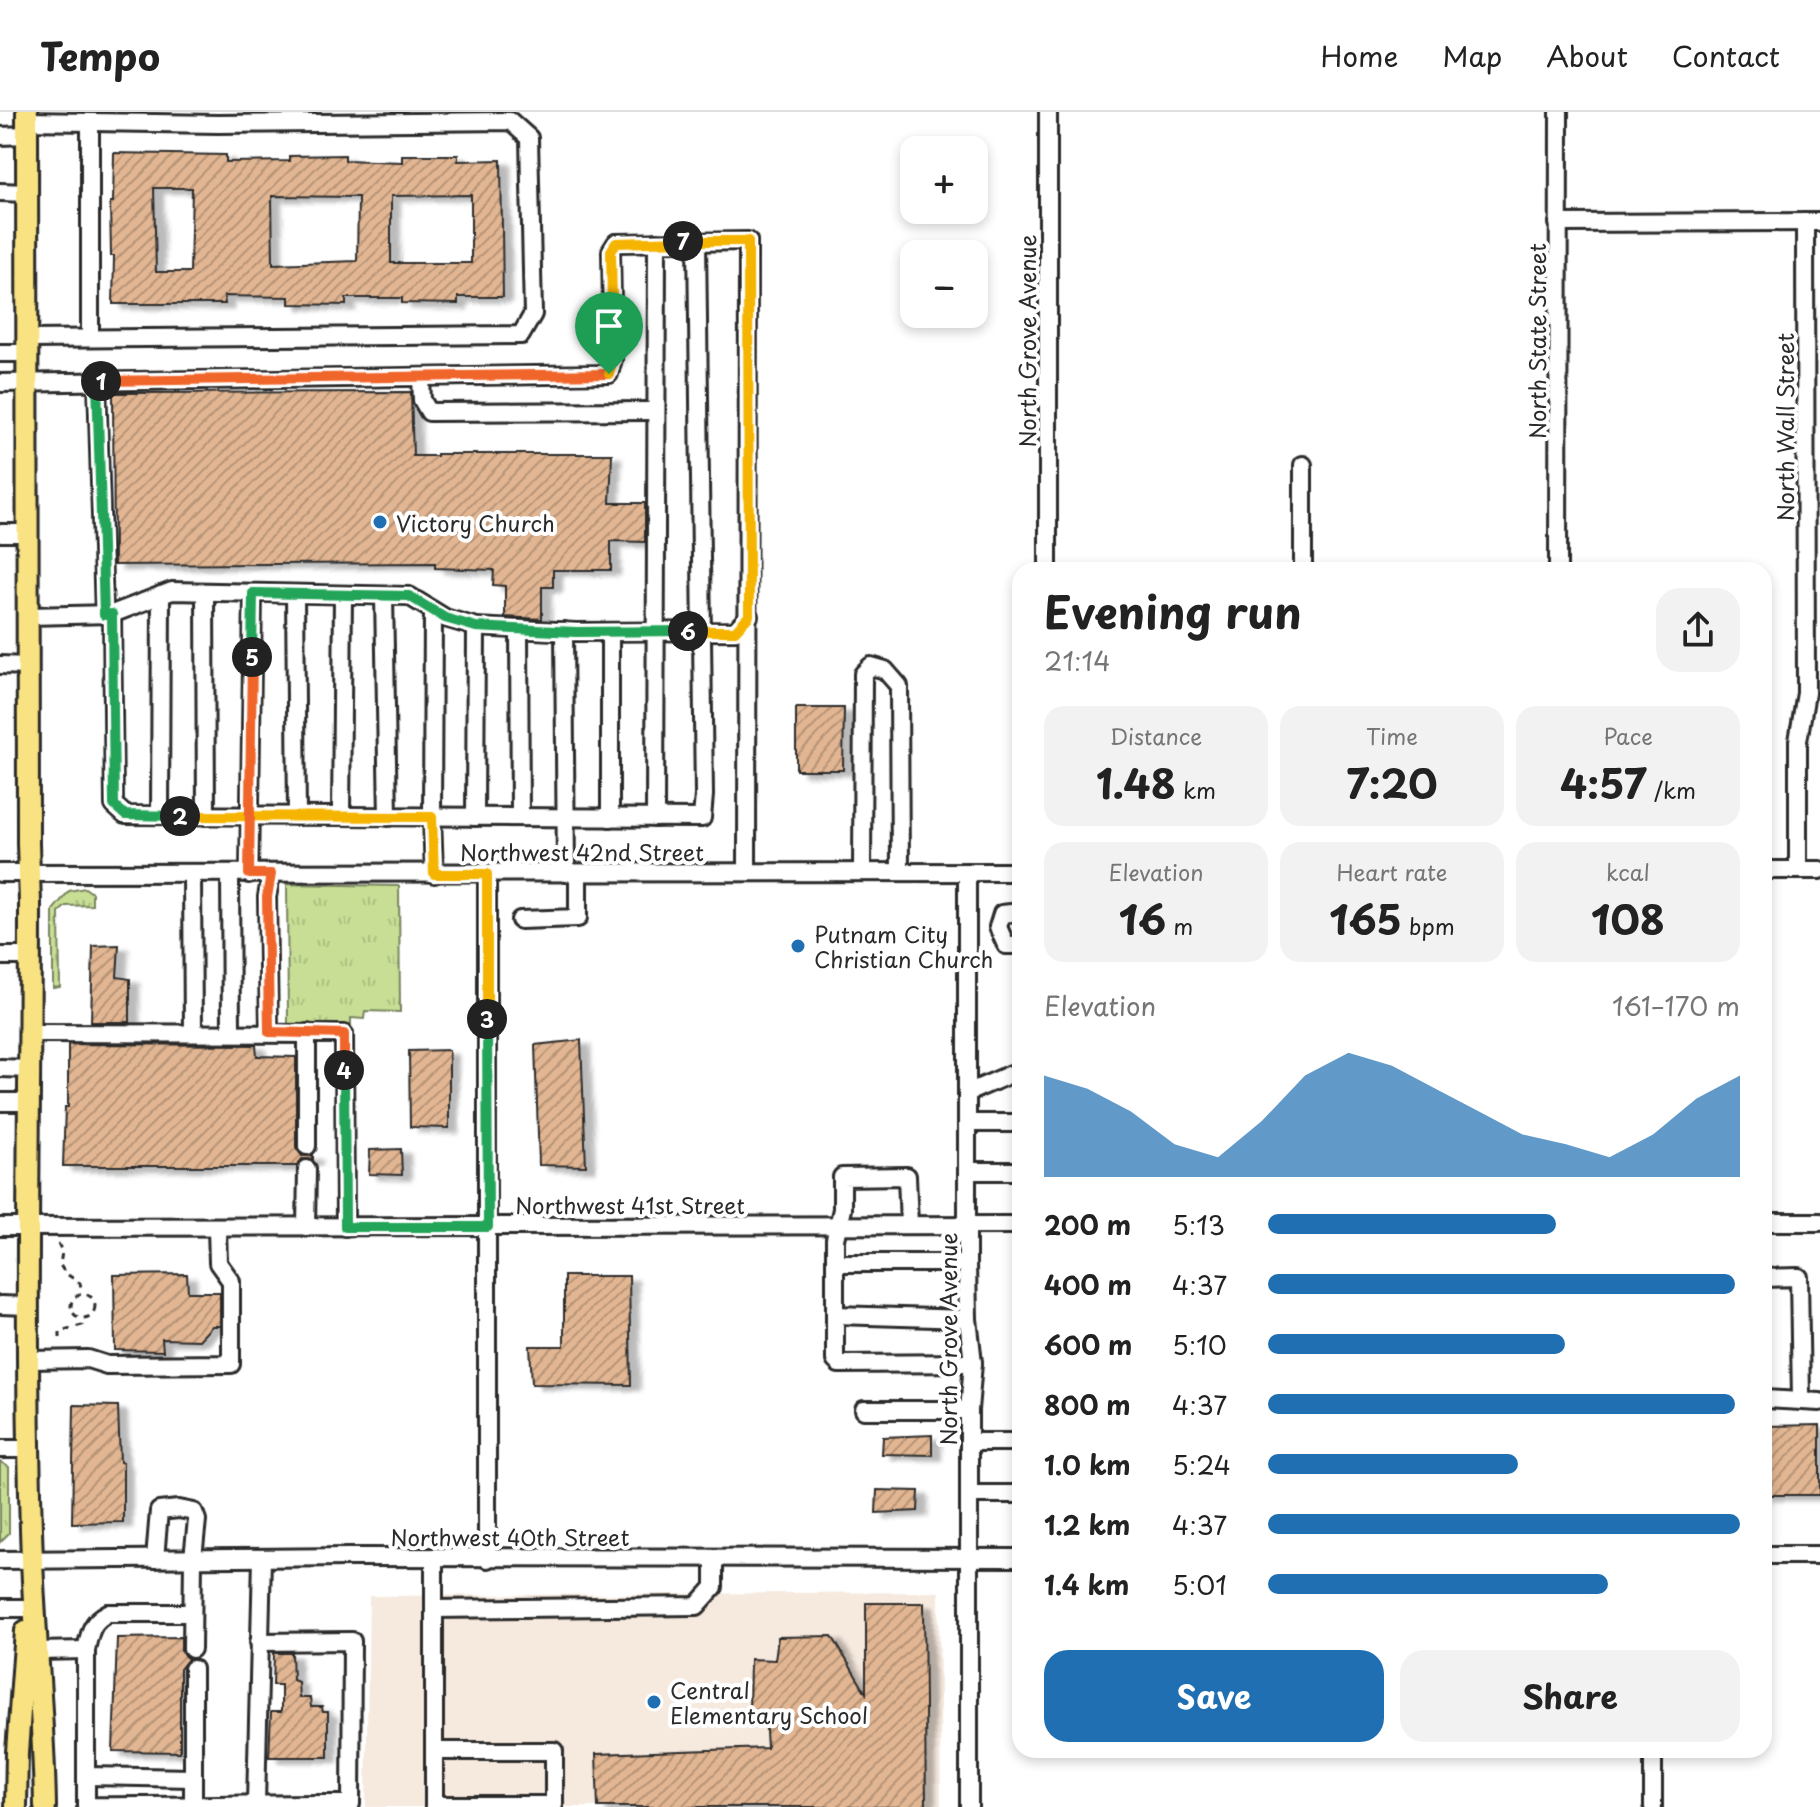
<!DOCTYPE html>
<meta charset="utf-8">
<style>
body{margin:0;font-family:"Playpen Sans",sans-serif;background:#f2f2f2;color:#222;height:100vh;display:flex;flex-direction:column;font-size:30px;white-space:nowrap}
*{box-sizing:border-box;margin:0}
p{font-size:26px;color:#767676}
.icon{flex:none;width:44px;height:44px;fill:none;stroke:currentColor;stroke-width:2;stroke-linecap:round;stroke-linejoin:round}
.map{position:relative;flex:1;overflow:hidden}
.sheet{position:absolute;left:1012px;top:450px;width:760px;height:1196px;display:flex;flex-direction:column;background:#fff;border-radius:24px;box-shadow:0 4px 12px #0003}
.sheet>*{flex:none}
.fabs{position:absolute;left:900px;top:24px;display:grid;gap:16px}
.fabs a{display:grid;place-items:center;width:88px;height:88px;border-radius:16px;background:#fff;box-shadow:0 4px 12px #0003;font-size:40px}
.pin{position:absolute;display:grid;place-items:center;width:68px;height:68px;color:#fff;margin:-82px -34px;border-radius:50% 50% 50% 0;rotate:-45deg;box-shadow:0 0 8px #0007}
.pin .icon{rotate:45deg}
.km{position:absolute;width:40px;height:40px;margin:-20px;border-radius:50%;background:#222;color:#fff;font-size:22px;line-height:40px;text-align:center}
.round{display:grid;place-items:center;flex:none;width:84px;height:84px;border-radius:24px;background:#f2f2f2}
.overview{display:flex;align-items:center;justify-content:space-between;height:136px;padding:0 32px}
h1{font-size:44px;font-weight:700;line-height:60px}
.figures{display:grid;grid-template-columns:repeat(3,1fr);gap:12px;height:136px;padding:8px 32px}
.figures div{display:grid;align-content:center;border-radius:20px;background:#f2f2f2;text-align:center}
.figures b{font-size:40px;font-weight:700}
.figures small{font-size:22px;font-weight:400}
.figures p{font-size:22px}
.chart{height:224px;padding:16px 32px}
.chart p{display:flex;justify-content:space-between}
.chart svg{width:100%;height:144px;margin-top:8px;fill:#1f6fb2;opacity:.7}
.button{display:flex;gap:16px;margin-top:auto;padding:16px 32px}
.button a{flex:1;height:92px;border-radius:24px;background:#1f6fb2;color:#fff;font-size:32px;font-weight:700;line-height:92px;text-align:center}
.button a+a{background:#f2f2f2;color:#222}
ul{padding:0 32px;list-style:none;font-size:26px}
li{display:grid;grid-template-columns:128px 96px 1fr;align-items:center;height:60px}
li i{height:20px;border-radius:10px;background:#1f6fb2}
header{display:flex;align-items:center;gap:48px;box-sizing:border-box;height:112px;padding:0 40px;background:#fff;border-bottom:2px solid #e0e0e0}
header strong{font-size:38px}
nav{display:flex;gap:44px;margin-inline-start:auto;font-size:28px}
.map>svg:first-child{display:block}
.built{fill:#f6e9de}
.grass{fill:url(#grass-tufts);stroke:#798460;stroke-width:2}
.building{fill:url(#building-hatch);stroke:#2b2b2b;stroke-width:2;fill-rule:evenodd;filter:url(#shadow)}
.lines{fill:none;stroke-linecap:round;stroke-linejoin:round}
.minor-casing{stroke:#2b2b2b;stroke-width:22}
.major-casing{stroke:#2b2b2b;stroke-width:26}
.path{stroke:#2b2b2b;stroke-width:3;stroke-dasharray:6 6;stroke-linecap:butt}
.minor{stroke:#fff;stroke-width:16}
.major{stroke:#f8e281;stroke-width:20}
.split-1-casing{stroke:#fff;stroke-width:16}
.split-2-casing{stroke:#fff;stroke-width:16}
.split-3-casing{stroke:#fff;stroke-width:16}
.split-4-casing{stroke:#fff;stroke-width:16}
.split-5-casing{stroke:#fff;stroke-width:16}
.split-6-casing{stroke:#fff;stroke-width:16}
.split-7-casing{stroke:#fff;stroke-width:16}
.split-8-casing{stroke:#fff;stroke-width:16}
.split-1{stroke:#f0652b;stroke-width:10}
.split-2{stroke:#22a559;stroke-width:10}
.split-3{stroke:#f5b400;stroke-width:10}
.split-4{stroke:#22a559;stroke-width:10}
.split-5{stroke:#f0652b;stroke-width:10}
.split-6{stroke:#22a559;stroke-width:10}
.split-7{stroke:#f5b400;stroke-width:10}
.split-8{stroke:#f5b400;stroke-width:10}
.poi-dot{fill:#1f6fb2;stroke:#fff;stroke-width:3}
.labels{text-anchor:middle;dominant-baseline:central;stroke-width:8;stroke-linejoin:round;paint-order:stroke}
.street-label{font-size:22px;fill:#2b2b2b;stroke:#fff}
.poi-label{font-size:22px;fill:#2b2b2b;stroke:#fff;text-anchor:start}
</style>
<header>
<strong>Tempo</strong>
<nav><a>Home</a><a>Map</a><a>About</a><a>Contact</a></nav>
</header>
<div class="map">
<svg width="1820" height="1695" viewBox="0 0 1820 1695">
<defs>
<pattern id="grass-tufts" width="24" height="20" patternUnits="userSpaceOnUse" patternTransform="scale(2)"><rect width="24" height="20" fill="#c7de94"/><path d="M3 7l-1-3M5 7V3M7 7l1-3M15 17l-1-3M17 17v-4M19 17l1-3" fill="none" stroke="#abbf80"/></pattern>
<pattern id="building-hatch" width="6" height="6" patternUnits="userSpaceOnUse" patternTransform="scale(2)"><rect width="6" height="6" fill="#e2b692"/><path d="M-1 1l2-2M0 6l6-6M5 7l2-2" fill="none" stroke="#b79477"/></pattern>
<filter id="shadow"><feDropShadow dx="9" dy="5" stdDeviation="2" flood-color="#0004"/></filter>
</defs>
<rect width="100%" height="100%" fill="#fff"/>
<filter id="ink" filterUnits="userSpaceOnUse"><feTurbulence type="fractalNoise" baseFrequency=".0125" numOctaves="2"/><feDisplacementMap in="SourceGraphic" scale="16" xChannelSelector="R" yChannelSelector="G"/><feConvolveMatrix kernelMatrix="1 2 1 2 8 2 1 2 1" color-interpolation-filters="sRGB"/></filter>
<g filter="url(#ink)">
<path class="built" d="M939 1480 941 1695H366L369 1484Z"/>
<g class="grass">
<path d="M287 772 399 774 400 900 365 899 364 907 351 906V913L288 912Z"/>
<path d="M85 776 92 781V793L66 794 59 800 60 875 53 876V798L69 779Z"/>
<path d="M0 1350 9 1355V1421L0 1430Z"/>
</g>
<g class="building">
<path d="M114 41 226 43V50L289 49V44L345 43V48L402 50V43H458V49L501 48 503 185H458V192L402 191V186H346V193L289 192V185L224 184 225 192H113L114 144H111L110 90H113ZM154 76H192L190 160H156ZM471 83V151H391V84ZM272 84 358 85 357 149 273 152Z"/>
<path d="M411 280 413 344H437V342H612L610 391H645V430L611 429V458H553V475H542V507L505 505V474L493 473 494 458 435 456V451L114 453 113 281Z"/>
<path d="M796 596H844L843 658H796Z"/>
<path d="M119 833 117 865 130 867V910H91L93 834Z"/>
<path d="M581 928 586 1054 539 1053 535 933Z"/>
<path d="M68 932 256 933 257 944 296 945V1035L302 1044 313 1043V1048L302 1047 297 1054H63L65 995H68Z"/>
<path d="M449 938V1016L410 1015 409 939Z"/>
<path d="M401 1037 402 1063 369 1062 370 1038Z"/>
<path d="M187 1162 188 1180H220V1214H212L199 1228 162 1227 163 1239 115 1238 114 1163Z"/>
<path d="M564 1164H629L631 1273 532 1272 530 1234H564Z"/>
<path d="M74 1293 118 1294 120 1350 123 1351V1410L72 1411Z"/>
<path d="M1820 1313V1383H1764V1314Z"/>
<path d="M932 1323V1343L882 1342 883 1325Z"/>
<path d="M877 1378 919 1379 918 1399 876 1401Z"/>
<path d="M866 1491H924L926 1695H598L596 1642 767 1636 765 1603H749L750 1547 775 1548 778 1525 832 1524 866 1581Z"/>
<path d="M181 1525V1538L188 1547 180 1557V1640L113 1639 117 1526Z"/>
<path d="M274 1541H292L293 1568 298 1570 299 1586H310L311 1595H322L323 1600H328V1645H269L271 1600H281V1573H273Z"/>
</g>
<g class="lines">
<defs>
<g id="minor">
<path d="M1048 0V458"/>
<path d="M27 9 218 12 510 9 529 26 533 202 521 223 27 227"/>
<path d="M90 10V226"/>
<path d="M0 24 27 23"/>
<path d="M0 80 27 81"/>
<path d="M1558 111 1820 110"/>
<path d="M0 241H27"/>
<path d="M421 265 422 288 429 300 656 299"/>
<path d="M97 269 104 503"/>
<path d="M0 271 609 262 613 247 611 139 616 131 748 129 747 760"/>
<path d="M1303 353V458"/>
<path d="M0 421H28"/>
<path d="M1558 458 1559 0"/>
<path d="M205 480 206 704"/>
<path d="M295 482 297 704"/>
<path d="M384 484 388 705"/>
<path d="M433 499 432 705 434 762"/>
<path d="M112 502 114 693 125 703 702 706 704 683 697 129"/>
<path d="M28 504 112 502 172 479 409 484 445 506 476 515 576 520 735 519 749 504"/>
<path d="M519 517 520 705"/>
<path d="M564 519 566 761"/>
<path d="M610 520V706"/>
<path d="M0 553 28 554"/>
<path d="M160 703 161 483"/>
<path d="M341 704 343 483"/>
<path d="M475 705 476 515"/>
<path d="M655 706 657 130"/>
<path d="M1764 758H1820"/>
<path d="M1798 758V629L1806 581 1805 110"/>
<path d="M862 760 863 562 871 554 885 558 899 574 900 760"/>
<path d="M967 760V1151L968 1207 973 1251 969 1298V1695"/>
<path d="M0 761 1020 760"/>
<path d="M192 761 193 921"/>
<path d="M230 761 231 920"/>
<path d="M249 762 253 481"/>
<path d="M1020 800 1002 802 998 815 1006 833H1020"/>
<path d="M520 808 578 806V761"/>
<path d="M0 844H30"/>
<path d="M269 920 267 785 271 762"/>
<path d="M30 921 344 922 345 1115"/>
<path d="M307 921V1034"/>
<path d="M0 956 30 957"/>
<path d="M967 981 1011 962H1020"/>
<path d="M0 990H30"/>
<path d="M968 1011H1020"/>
<path d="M968 1059H1020"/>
<path d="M1764 1110H1820"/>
<path d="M909 1113 907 1064 842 1065V1097L835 1127V1248L839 1252 973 1251"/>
<path d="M0 1115 1020 1113"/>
<path d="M306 1115 307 1057"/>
<path d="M835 1151H967"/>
<path d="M1764 1166 1799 1165 1801 1287"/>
<path d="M0 1193 29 1194"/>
<path d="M835 1203 968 1207"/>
<path d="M30 1248 88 1247 107 1253 231 1252V1169L218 1151 217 1115"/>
<path d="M1764 1287 1820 1290"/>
<path d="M864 1298H969"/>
<path d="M969 1330H1020"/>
<path d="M0 1337H30"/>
<path d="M969 1382H1020"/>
<path d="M1764 1443H1820"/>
<path d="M434 1445V1695"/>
<path d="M155 1447 159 1399 179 1397 194 1400 197 1408 193 1446 192 1537"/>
<path d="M487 1447V762"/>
<path d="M0 1448 350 1445 1020 1446"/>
<path d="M0 1496H28"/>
<path d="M434 1497 697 1494 714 1475V1447"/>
<path d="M192 1501H108C91 1510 90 1520 86 1538V1694C175 1695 262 1691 351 1692L352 1529 259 1530"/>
<path d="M38 1539 86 1538"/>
<path d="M193 1557V1695"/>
<path d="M434 1639H554V1693H434"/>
<path d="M87 1664 193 1666"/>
<path d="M256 1691 262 1446"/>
<path d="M1653 1695V1638"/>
</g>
<g id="major">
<path d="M27 0 28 732 30 791C30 1009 24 1228 32 1447 35 1529 44 1612 45 1695"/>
<path d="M16 1695 17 1640 26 1519"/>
</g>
</defs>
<use href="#minor" class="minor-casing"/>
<use href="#major" class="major-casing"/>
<g class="path">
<path d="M58 1131 62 1140 60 1153 65 1161 80 1171 82 1180"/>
<circle cx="83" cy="1194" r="12"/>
<path d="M60 1226V1219L82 1213V1207"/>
</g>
<use href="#minor" class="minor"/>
<use href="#major" class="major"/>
</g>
</g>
<g class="lines" filter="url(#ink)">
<defs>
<path id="split-1" d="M101 269 609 262"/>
<path id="split-2" d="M101 269H97L104 503 112 502 114 693 125 703 180 704"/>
<path id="split-3" d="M180 704 432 705 434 762H487V907"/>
<path id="split-4" d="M344 958 345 1115H488L487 907"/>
<path id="split-5" d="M252 545 249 762H271L267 785 269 920 344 922V958"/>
<path id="split-6" d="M252 545 253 481 409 484 445 506 476 515 576 520 688 519"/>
<path id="split-7" d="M683 129H748L749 504 735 519H688"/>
<path id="split-8" d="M609 262 613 247 611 139 616 131 683 129"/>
</defs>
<use href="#split-1" class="split-1-casing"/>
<use href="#split-2" class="split-2-casing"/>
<use href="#split-3" class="split-3-casing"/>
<use href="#split-4" class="split-4-casing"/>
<use href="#split-5" class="split-5-casing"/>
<use href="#split-6" class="split-6-casing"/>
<use href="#split-7" class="split-7-casing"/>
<use href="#split-8" class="split-8-casing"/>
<use href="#split-1" class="split-1"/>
<use href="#split-2" class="split-2"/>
<use href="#split-3" class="split-3"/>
<use href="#split-4" class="split-4"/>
<use href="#split-5" class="split-5"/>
<use href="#split-6" class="split-6"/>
<use href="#split-7" class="split-7"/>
<use href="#split-8" class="split-8"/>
</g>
<g class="poi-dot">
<circle cx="380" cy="410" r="8"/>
<circle cx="798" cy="834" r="8"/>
<circle cx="654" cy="1590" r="8"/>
</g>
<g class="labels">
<g class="street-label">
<text transform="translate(1026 229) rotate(-90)">North Grove Avenue</text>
<text transform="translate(1536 229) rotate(-90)">North State Street</text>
<text transform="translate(1784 315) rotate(-90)">North Wall Street</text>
<text x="582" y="739">Northwest 42nd Street</text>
<text x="630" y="1092">Northwest 41st Street</text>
<text transform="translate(947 1227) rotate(-90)">North Grove Avenue</text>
<text x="510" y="1424">Northwest 40th Street</text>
</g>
<g class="poi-label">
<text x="396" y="410">Victory Church</text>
<text x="814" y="821">Putnam City<tspan x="814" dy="25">Christian Church</tspan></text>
<text x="670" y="1577">Central<tspan x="670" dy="25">Elementary School</tspan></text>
</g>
</g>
</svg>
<div class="fabs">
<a>+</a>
<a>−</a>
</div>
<div class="pin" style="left:609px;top:262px;background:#1e9e55"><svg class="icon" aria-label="arrive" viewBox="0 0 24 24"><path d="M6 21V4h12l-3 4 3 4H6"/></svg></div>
<b class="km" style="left:101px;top:269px">1</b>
<b class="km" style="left:180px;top:704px">2</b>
<b class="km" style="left:487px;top:907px">3</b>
<b class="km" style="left:344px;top:958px">4</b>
<b class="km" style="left:252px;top:545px">5</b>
<b class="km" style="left:688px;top:519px">6</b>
<b class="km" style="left:683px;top:129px">7</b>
<section class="sheet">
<div class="overview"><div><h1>Evening run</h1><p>21:14</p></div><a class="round"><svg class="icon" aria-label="share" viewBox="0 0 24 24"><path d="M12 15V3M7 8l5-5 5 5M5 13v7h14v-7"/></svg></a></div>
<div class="figures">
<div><p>Distance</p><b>1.48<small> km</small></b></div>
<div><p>Time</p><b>7:20</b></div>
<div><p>Pace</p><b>4:57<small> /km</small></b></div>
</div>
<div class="figures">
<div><p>Elevation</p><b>16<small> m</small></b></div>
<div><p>Heart rate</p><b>165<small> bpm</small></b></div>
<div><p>kcal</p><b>108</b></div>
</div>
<div class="chart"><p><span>Elevation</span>161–170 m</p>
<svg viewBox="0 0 160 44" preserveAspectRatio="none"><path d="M0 44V13L10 17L20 24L30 34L40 38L50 27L60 13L70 6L80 10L90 17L100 24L110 31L120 34L130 38L140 31L150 20L160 13V44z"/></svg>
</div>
<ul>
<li><b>200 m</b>5:13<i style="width:61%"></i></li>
<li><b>400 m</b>4:37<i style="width:99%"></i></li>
<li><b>600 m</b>5:10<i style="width:63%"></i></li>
<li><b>800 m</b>4:37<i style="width:99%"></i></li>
<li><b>1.0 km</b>5:24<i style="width:53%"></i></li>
<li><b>1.2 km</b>4:37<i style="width:100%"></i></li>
<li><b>1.4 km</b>5:01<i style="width:72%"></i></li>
</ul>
<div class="button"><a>Save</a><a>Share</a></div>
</section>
</div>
